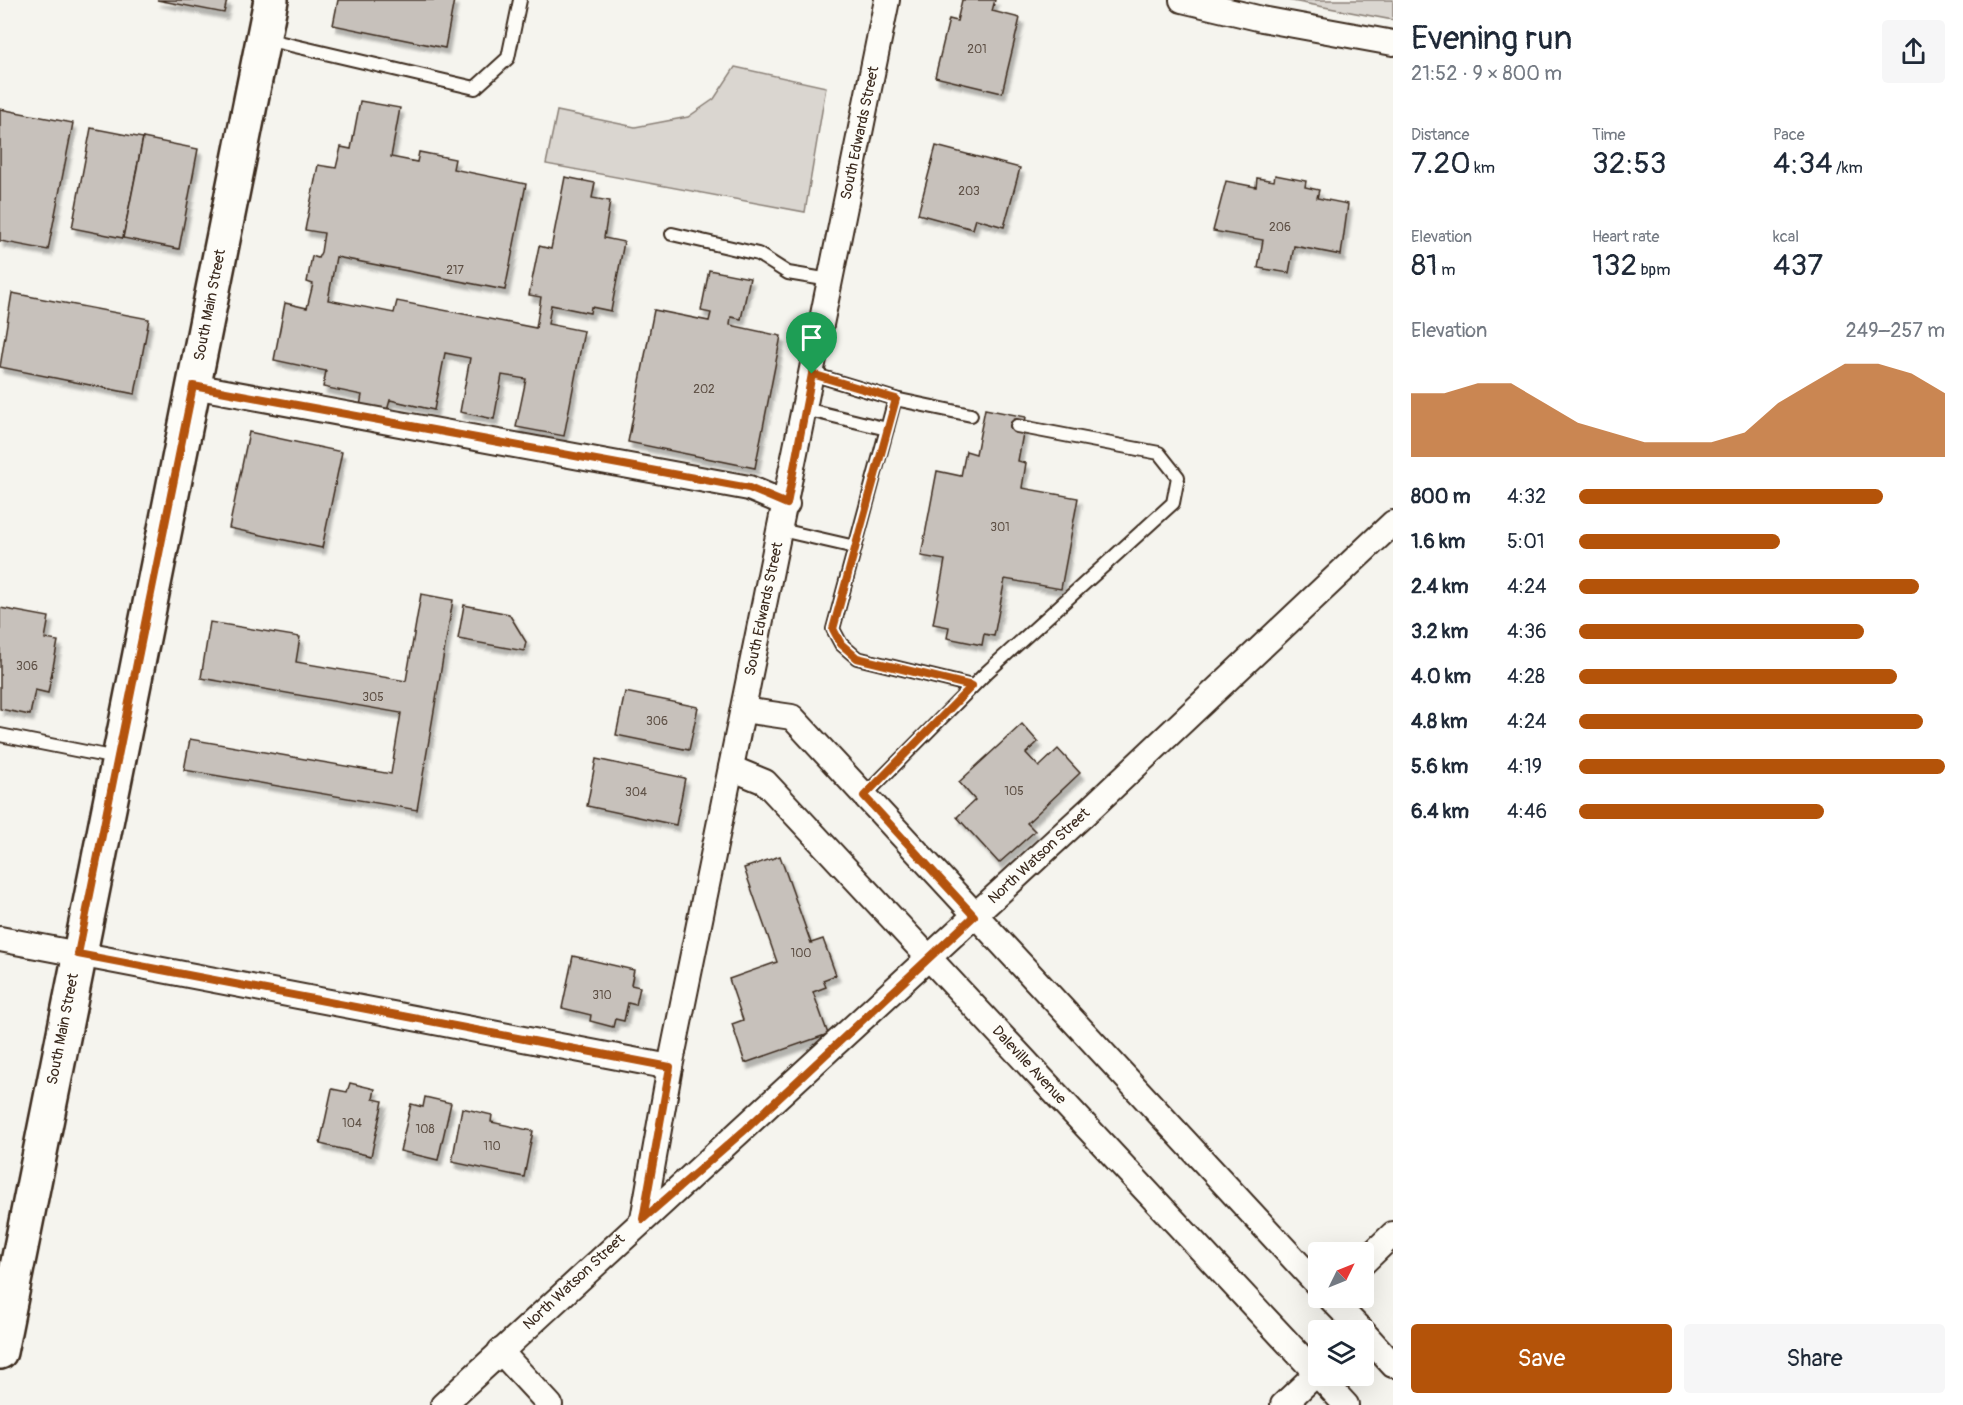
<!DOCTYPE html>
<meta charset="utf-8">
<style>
body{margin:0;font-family:Pangolin,sans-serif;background:#f6f6f7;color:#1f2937;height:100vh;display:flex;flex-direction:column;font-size:22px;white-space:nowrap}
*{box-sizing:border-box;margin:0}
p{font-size:20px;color:#747a83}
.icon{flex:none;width:33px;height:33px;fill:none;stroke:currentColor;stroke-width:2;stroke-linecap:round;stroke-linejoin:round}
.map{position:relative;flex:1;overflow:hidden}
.details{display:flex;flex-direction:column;background:#fff;width:570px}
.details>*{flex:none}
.needle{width:39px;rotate:47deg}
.controls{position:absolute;left:1308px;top:1242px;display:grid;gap:12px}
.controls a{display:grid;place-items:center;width:66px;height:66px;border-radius:6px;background:#fff;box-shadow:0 6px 24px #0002;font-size:30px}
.pin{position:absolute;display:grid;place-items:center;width:51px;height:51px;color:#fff;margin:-62px -26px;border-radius:50% 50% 50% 0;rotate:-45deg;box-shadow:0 0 6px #0007}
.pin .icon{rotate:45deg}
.round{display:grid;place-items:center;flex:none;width:63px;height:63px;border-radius:6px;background:#f6f6f7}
.summary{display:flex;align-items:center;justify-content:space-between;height:102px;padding:0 18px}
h1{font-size:33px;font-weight:600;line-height:45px}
.metrics{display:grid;grid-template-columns:repeat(3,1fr);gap:9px;height:102px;padding:6px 18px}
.metrics div{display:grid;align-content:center}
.metrics b{font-size:30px;font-weight:600}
.metrics small{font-size:16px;font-weight:400}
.metrics p{font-size:16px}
.chart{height:168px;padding:12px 18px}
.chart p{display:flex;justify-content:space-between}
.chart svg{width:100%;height:108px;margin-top:6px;fill:#b45309;opacity:.7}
.primary-button{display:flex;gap:12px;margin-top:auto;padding:12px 18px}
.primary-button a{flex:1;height:69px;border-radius:6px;background:#b45309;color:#fff;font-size:24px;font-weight:600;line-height:69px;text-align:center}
.primary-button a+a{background:#f6f6f7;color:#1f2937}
ul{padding:0 18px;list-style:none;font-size:20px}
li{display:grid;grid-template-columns:96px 72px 1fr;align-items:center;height:45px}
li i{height:15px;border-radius:8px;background:#b45309}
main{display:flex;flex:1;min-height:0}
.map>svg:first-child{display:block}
.green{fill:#dad6d0;stroke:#8a8077;stroke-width:1.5}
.building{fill:#c7c1bb;stroke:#3b2a1e;stroke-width:1.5;filter:url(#shadow)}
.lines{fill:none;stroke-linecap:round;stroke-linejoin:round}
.service-casing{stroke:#3b2a1e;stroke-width:16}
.minor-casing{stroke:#3b2a1e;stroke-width:28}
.primary-casing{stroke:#3b2a1e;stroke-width:38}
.service{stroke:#fdfcf7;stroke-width:12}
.minor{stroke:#fdfcf7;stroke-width:24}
.primary{stroke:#fdfcf7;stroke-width:33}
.route-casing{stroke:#fff;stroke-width:12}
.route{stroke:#b45309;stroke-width:8}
.labels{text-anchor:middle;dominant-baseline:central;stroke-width:5;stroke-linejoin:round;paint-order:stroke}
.number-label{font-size:12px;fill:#5e5045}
.street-label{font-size:15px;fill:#3b2a1e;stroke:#fdfcf7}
</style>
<main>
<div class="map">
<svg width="1393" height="1405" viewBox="0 0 1393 1405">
<defs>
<filter id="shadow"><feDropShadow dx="3.5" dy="6" stdDeviation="1.5" flood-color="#0004"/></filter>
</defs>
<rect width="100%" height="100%" fill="#f5f4ee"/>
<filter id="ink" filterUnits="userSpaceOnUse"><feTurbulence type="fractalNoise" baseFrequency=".0167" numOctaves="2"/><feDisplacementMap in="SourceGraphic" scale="12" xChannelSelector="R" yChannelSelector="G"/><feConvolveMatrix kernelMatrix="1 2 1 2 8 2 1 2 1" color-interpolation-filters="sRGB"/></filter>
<g filter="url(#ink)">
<g class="green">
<path d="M1287 0H1393V20Z"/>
<path d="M735 67 826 87 805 212 546 164 557 111 635 127 688 117 714 99Z"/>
</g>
<g class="building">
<path d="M157 0H227L224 13Z"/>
<path d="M338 0H454L445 48 333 25Z"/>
<path d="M962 0H995L992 11 1020 18 1002 93 935 77 949 19 957 21Z"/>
<path d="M360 101 400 108 391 157 417 162 419 152 455 159 453 169 526 184 505 290 336 257 328 300 394 313 397 301 536 328 541 297 529 295 539 246 551 249 565 177 595 183 592 198 610 201 604 238 624 242 611 311 591 307 590 313 551 305 548 324 584 331 564 436 516 427 526 379 502 375 494 419 460 412 470 358 445 353 434 410 390 400 387 411 360 406 362 395 323 387 326 371 274 360 285 303 307 308 313 284 307 282 312 256 318 258 321 252 324 233 305 230 318 165 336 168 341 147 351 149Z"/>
<path d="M0 109 73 123 48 250 0 241Z"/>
<path d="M91 128 143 138 123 238 72 228Z"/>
<path d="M143 138 198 149 179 249 123 238Z"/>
<path d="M936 146 1020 168 1004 227 976 219 973 229 918 214Z"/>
<path d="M1275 175 1306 181 1305 187 1319 190 1317 198 1348 204 1341 255 1294 246 1289 273 1258 268 1263 240 1213 231 1226 181 1256 187 1257 178 1274 181Z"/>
<path d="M709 270 750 278 741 319 731 317 730 325 781 336 755 468 628 442 654 310 709 321 711 313 701 311Z"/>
<path d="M12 293 149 319 135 394 0 367Z"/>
<path d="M985 409 1026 417 1018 461 1026 463 1022 488 1078 498 1061 589 1005 579 994 636 984 634 982 645 947 638 949 627 933 624 945 560 921 556 937 471 961 476 966 451 976 454Z"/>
<path d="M249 432 342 452 322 548 229 528Z"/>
<path d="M421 594 453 600 417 810 184 770 190 739 391 774 401 713 201 678 210 622 300 637 296 662 406 681Z"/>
<path d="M464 605 509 614 526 642 524 651 458 639Z"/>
<path d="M0 608 49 617 45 639 58 641 48 693 35 690 30 715 0 709Z"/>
<path d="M625 692 698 707 689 750 616 735Z"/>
<path d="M1022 724 1038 742 1026 753 1039 767 1058 749 1080 773 1027 823 1035 831 999 863 957 817 975 800 959 782Z"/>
<path d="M596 759 685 778 676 825 587 806Z"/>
<path d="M780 856 811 943 823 939 836 975 823 980 826 987 813 992 828 1034 745 1063 732 1024 743 1020 729 979 777 962 744 868Z"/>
<path d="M573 956 634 970 631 985 640 987 636 1005 628 1003 624 1021 615 1019 613 1027 590 1021 591 1015 562 1008Z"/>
<path d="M350 1083 375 1089 373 1099 383 1101 371 1156 320 1144 332 1089 347 1092Z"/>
<path d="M425 1097 451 1103 438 1160 400 1151 411 1104 423 1107Z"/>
<path d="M462 1108 492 1115 491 1122 533 1131 524 1177 452 1162Z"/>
</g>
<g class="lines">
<defs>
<g id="service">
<path d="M265 39 475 88 508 58 520 0"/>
<path d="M672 234 758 254 788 273 830 280"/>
<path d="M812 374 895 399 971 415"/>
<path d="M895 399 833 629 841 644 857 658 972 686"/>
<path d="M805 409 887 429"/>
<path d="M781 530 855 547"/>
<path d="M0 735 116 758"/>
<path d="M864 796 987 672 1173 503 1178 477 1159 453 1017 426"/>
</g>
<g id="minor">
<path d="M1182 0 1262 19 1393 43"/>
<path d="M193 386 749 488 787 504"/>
<path d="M743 710 792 717 1318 1285"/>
<path d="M731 768 765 782 1318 1375"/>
<path d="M0 939 670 1067"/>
<path d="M643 1219 670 1067 887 0"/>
<path d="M1364 1262 1393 1234"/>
<path d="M1330 1298 1361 1330"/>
<path d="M1364 1333 1393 1365"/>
<path d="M500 1351 550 1405"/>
<path d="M1319 1376 1346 1405"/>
<path d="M443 1405 1089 810 1393 523"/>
<path d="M1283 1405 1318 1372"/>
</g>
<path id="primary" d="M0 1352 271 0"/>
</defs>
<use href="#service" class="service-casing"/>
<use href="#minor" class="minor-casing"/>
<use href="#primary" class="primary-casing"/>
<use href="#service" class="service"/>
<use href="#minor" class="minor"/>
<use href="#primary" class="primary"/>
</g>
</g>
<g class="lines" filter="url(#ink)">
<defs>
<path id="route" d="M812 374 896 399 833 629 841 644 857 658 972 686 864 796 974 916 746 1129 643 1219 670 1067 78 954 193 386 749 488 787 504Z"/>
</defs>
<use href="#route" class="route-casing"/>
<use href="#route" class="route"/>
</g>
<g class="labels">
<g class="number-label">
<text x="977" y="49">201</text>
<text x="969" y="191">203</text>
<text x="1280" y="227">206</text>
<text x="455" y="270">217</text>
<text x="704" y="389">202</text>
<text x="1000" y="527">301</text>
<text x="27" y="666">306</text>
<text x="373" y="697">305</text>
<text x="657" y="721">306</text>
<text x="1014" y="791">105</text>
<text x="636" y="792">304</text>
<text x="801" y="953">100</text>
<text x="602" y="995">310</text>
<text x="352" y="1123">104</text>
<text x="425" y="1129">108</text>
<text x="492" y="1146">110</text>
</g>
<g class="street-label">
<text transform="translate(860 133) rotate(-78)">South Edwards Street</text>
<text transform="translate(210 305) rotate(-79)">South Main Street</text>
<text transform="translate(764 609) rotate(-78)">South Edwards Street</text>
<text transform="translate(1039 856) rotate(-43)">North Watson Street</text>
<text transform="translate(63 1029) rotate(-79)">South Main Street</text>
<text transform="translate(1029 1065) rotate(47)">Daleville Avenue</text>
<text transform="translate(574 1282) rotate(-43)">North Watson Street</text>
</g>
</g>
</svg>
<div class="controls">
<a><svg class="needle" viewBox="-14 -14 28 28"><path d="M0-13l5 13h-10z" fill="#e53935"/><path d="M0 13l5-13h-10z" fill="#747a83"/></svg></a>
<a><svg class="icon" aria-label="layers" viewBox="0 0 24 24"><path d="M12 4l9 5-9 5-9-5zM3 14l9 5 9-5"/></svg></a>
</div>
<div class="pin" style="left:812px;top:374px;background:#1e9e55"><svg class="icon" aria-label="arrive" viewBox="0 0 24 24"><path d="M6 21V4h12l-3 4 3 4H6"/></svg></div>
</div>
<section class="details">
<div class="summary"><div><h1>Evening run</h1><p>21:52 · 9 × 800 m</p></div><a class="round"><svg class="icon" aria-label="share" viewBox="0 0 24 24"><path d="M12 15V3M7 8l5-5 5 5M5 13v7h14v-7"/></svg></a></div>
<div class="metrics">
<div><p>Distance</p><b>7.20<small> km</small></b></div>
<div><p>Time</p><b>32:53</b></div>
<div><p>Pace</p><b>4:34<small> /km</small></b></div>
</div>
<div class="metrics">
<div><p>Elevation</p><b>81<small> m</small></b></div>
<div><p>Heart rate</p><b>132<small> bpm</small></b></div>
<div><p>kcal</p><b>437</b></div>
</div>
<div class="chart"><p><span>Elevation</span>249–257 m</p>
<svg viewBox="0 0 160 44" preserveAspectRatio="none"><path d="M0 44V18L10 18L20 14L30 14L40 22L50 30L60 34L70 38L80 38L90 38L100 34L110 22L120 14L130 6L140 6L150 10L160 18V44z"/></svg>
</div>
<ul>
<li><b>800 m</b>4:32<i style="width:83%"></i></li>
<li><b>1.6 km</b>5:01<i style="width:55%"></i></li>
<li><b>2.4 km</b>4:24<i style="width:93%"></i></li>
<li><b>3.2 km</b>4:36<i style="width:78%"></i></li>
<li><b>4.0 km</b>4:28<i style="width:87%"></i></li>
<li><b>4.8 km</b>4:24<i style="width:94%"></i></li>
<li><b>5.6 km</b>4:19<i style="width:100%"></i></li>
<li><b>6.4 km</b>4:46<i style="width:67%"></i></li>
</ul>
<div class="primary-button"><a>Save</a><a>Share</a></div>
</section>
</main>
